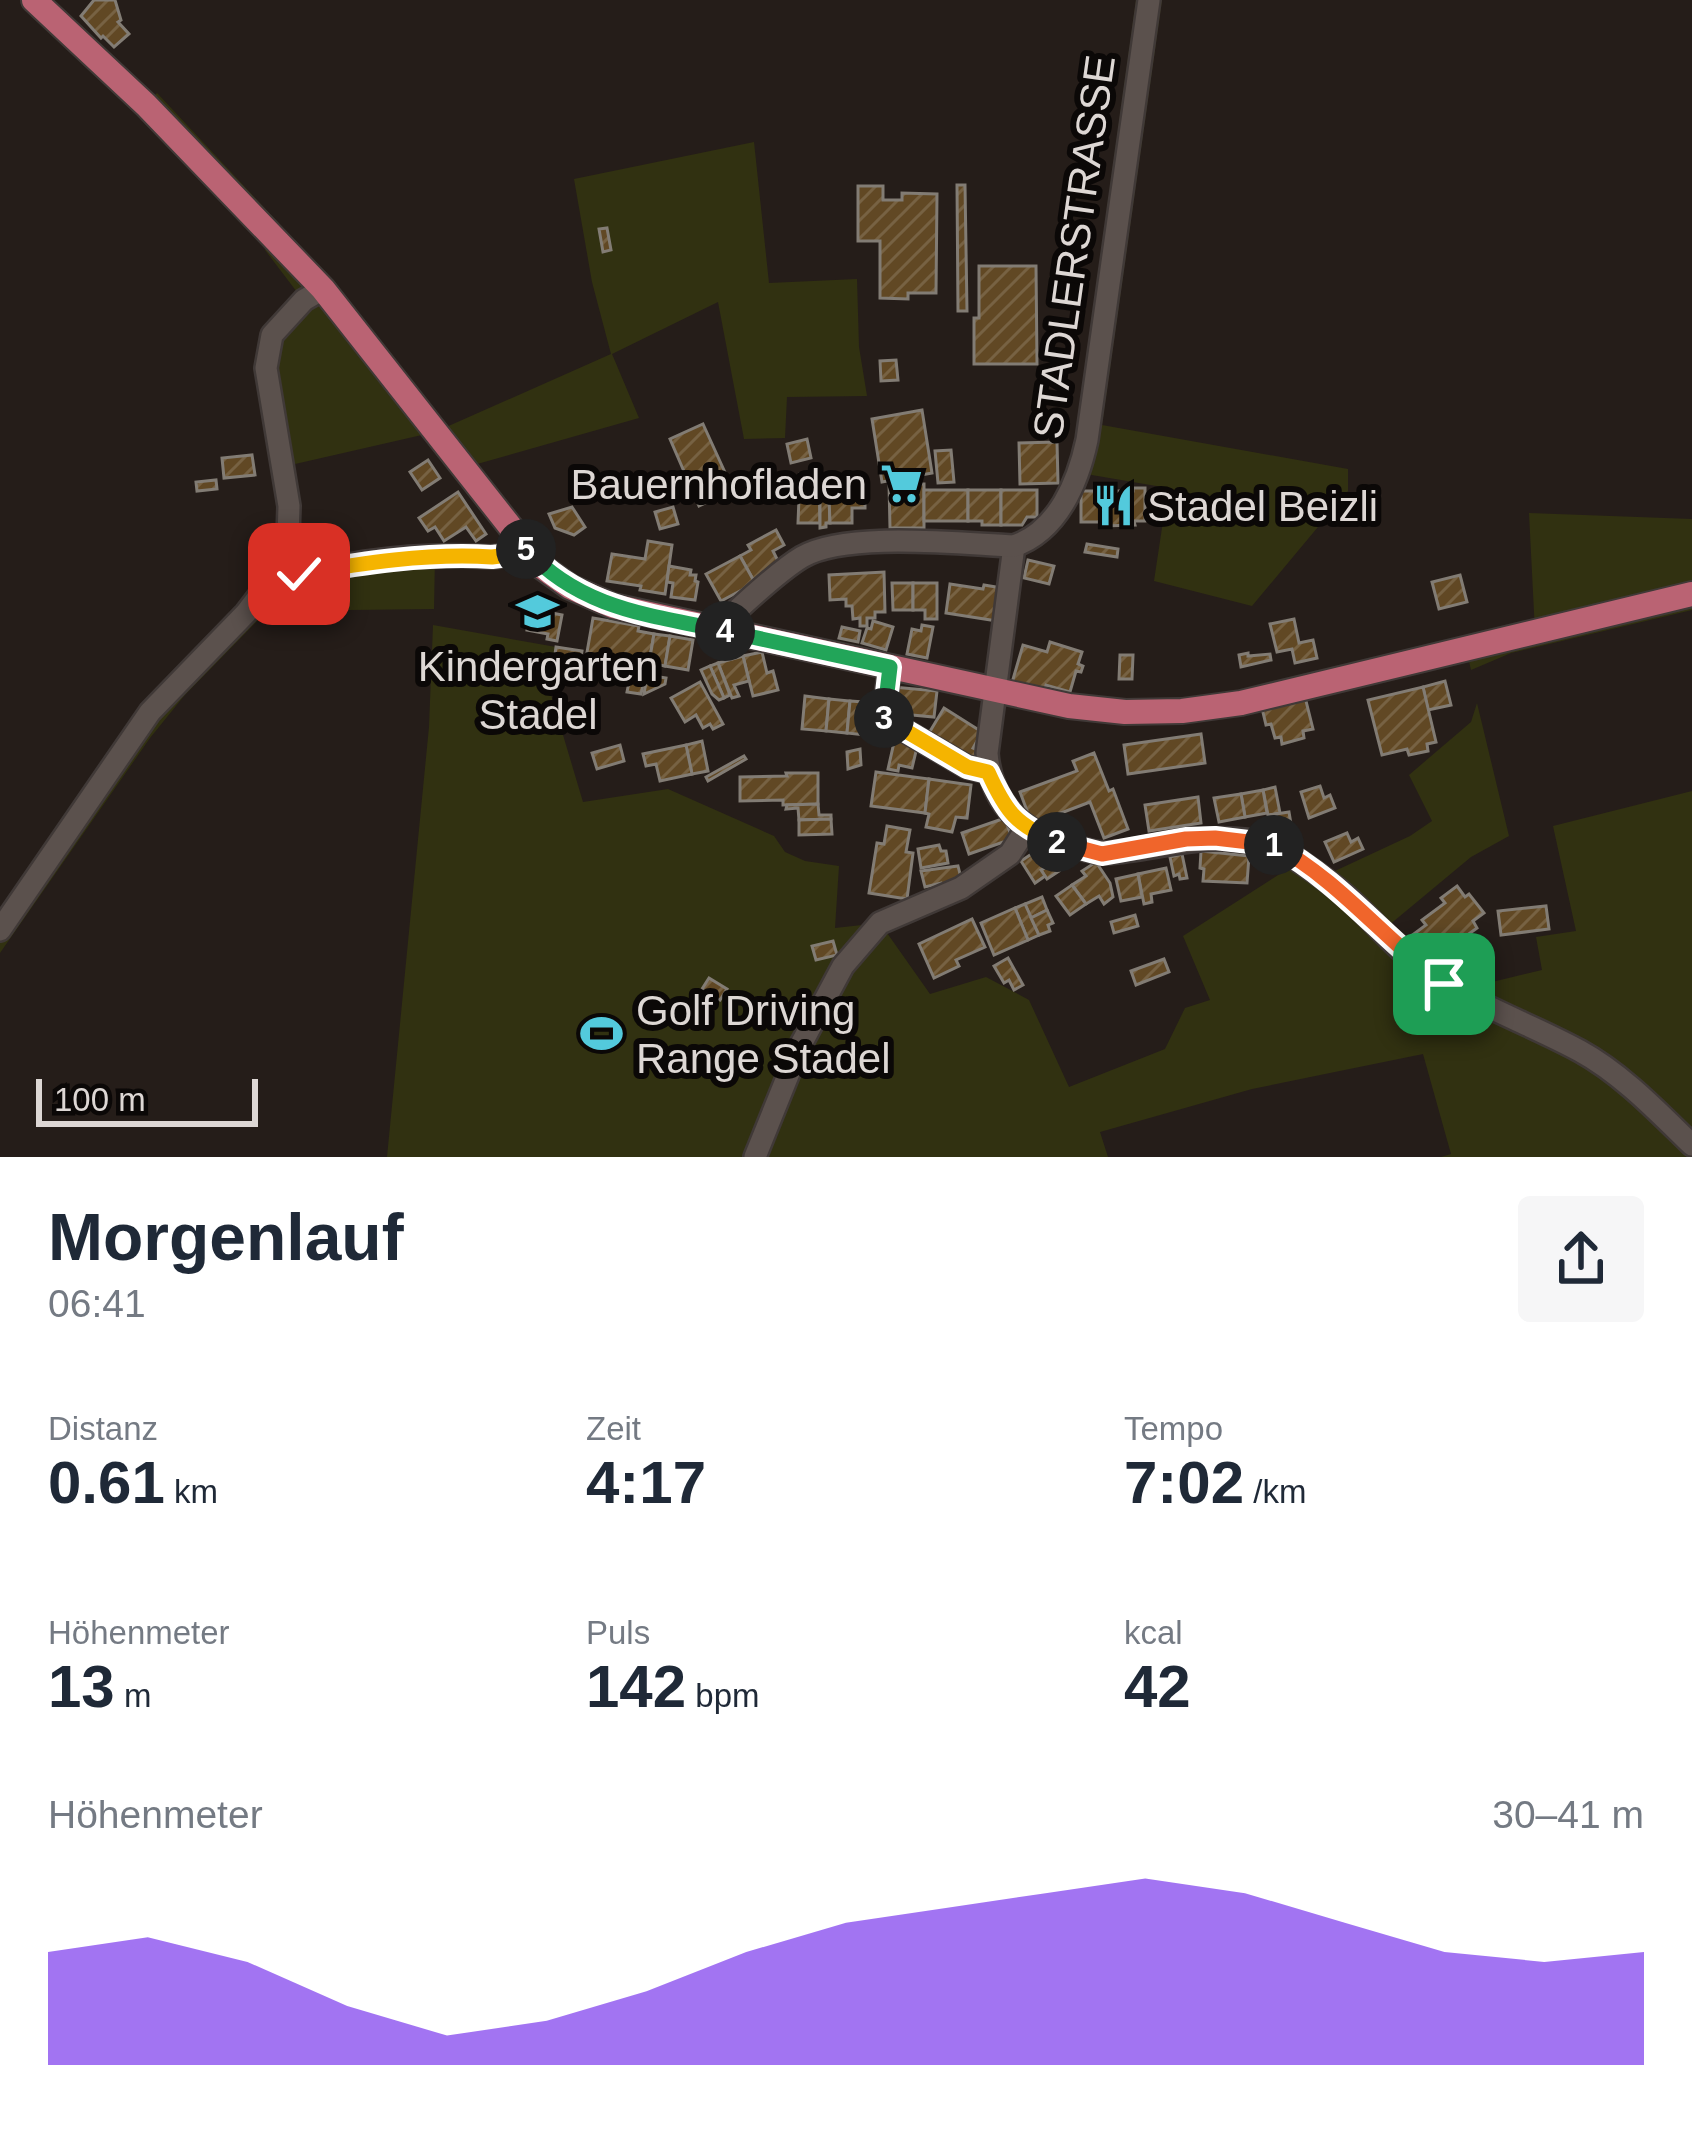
<!DOCTYPE html>
<html lang="de">
<meta charset="utf-8">
<style>
body{margin:0;font-family:Arial,sans-serif;background:#f6f6f7;color:#1f2937;height:100vh;display:flex;flex-direction:column;font-size:45px;white-space:nowrap}
*{box-sizing:border-box;margin:0}
p{font-size:39px;color:#747a83}
.icon{flex:none;width:66px;height:66px;fill:none;stroke:currentColor;stroke-width:2;stroke-linecap:round;stroke-linejoin:round}
.map{position:relative;height:1157px;overflow:hidden}
.side{display:flex;flex-direction:column;background:#fff;flex:1}
.side>*{flex:none}
.scale{position:absolute;left:36px;bottom:30px;width:222px;box-sizing:border-box;padding-left:12px;border:6px solid #ddd7d4;border-top:0;font-size:33px;line-height:42px;white-space:nowrap;color:#ddd7d4;-webkit-text-stroke:9px #0b0807;paint-order:stroke}
.pin{position:absolute;display:grid;place-items:center;width:102px;height:102px;color:#fff;margin:-51px;border-radius:24px;box-shadow:0 6px 18px #0006}
.km{position:absolute;width:60px;height:60px;margin:-30px;border-radius:50%;background:#222;color:#fff;font-size:33px;line-height:60px;text-align:center}
.round{display:grid;place-items:center;flex:none;width:126px;height:126px;border-radius:12px;background:#f6f6f7}
.head{display:flex;align-items:center;justify-content:space-between;height:204px;padding:0 48px}
h1{font-size:66px;font-weight:700;line-height:90px}
.figures{display:grid;grid-template-columns:repeat(3,1fr);gap:18px;height:204px;padding:12px 48px}
.figures div{display:grid;align-content:center}
.figures b{font-size:60px;font-weight:700}
.figures small{font-size:33px;font-weight:400}
.figures p{font-size:33px}
.chart{height:336px;padding:24px 48px}
.chart p{display:flex;justify-content:space-between}
.chart svg{width:100%;height:216px;margin-top:12px;fill:#7c3aed;opacity:.7}
.map>svg:first-child{display:block}
.grass{fill:#313111}
.building{fill:url(#building-hatch);stroke:#827c74;stroke-width:3}
.lines{fill:none;stroke-linecap:round;stroke-linejoin:round}
.minor-casing{stroke:#403937;stroke-width:26}
.major-casing{stroke:#403937;stroke-width:28}
.minor{stroke:#5b514d;stroke-width:21}
.major{stroke:#ba6373;stroke-width:24}
.split-1-casing{stroke:#fff;stroke-width:24}
.split-2-casing{stroke:#fff;stroke-width:24}
.split-3-casing{stroke:#fff;stroke-width:24}
.split-4-casing{stroke:#fff;stroke-width:24}
.split-5-casing{stroke:#fff;stroke-width:24}
.split-6-casing{stroke:#fff;stroke-width:24}
.split-1{stroke:#f0652b;stroke-width:15}
.split-2{stroke:#f0652b;stroke-width:15}
.split-3{stroke:#f5b400;stroke-width:15}
.split-4{stroke:#22a559;stroke-width:15}
.split-5{stroke:#22a559;stroke-width:15}
.split-6{stroke:#f5b400;stroke-width:15}
.labels{text-anchor:middle;dominant-baseline:central;stroke-width:12;stroke-linejoin:round;paint-order:stroke}
.street-label{font-size:42px;fill:#ddd7d4;stroke:#0b0807}
.poi-label{font-size:42px;fill:#ddd7d4;stroke:#0b0807;text-anchor:start}
</style>
<div class="map">
<svg width="1692" height="1157" viewBox="0 0 1692 1157">
<defs>
<pattern id="building-hatch" width="6" height="6" patternUnits="userSpaceOnUse" patternTransform="scale(3)"><rect width="6" height="6" fill="#614824"/><path d="M-1 1l2-2M0 6l6-6M5 7l2-2" fill="none" stroke="#776243"/></pattern>
</defs>
<rect width="100%" height="100%" fill="#251d19"/>
<g class="grass">
<path d="M1136 0H1162L1102 425 1348 469V491L1252 606 1154 581 1168 488 1080 473 1092 403 1082 389Z"/>
<path d="M157 93 331 279 323 290 435 432 611 354 592 282 574 179 754 142 769 283 857 279 859 347 867 396 787 397 785 438 744 439 718 302 612 354 639 418 463 468 435 432 282 467 266 368 303 300 265 250 273 240 146 105Z"/>
<path d="M1529 513 1692 519V610L1511 653 1471 670 1466 648 1535 632Z"/>
<path d="M435 555 434 609 267 611 184 696 150 738 0 953V930L95 791 278 571Z"/>
<path d="M433 625 556 647 549 688 583 802 668 789 774 836 785 852 805 861 839 866 835 928 880 923 930 994 986 977 1029 1000 1069 1087 1165 1049 1185 1008 1210 1000 1183 936 1300 861 1322 877 1410 836 1432 821 1409 775 1471 722 1477 703 1509 836 1471 857 1382 931 1459 990 1542 970 1536 937 1576 931 1553 826 1692 791V1157H1441L1451 1154 1423 1054 1252 1089 1100 1132 1108 1157H387L429 727Z"/>
</g>
<g class="building">
<path d="M94 0H115L121 20 118 22 129 34 114 47 103 36 101 38 81 16Z"/>
<path d="M957 185H965L967 311H958Z"/>
<path d="M858 186H883V200H902V193L937 194 936 293H908V299L880 298V241H858Z"/>
<path d="M607 228 611 250 603 252 599 229Z"/>
<path d="M979 266H1036L1037 364H974V318H979Z"/>
<path d="M896 360 898 380 881 381 880 361Z"/>
<path d="M922 410 932 473 882 482 872 419Z"/>
<path d="M703 424 733 490 699 506 670 439Z"/>
<path d="M807 439 811 458 791 463 787 444Z"/>
<path d="M1057 442 1058 483 1020 484 1019 443Z"/>
<path d="M951 450 954 482 938 483 935 451Z"/>
<path d="M252 455 255 475 224 478 222 458Z"/>
<path d="M428 460 440 478 422 490 410 472Z"/>
<path d="M800 474H819L820 523H798Z"/>
<path d="M216 480 217 489 197 491 196 482Z"/>
<path d="M889 484H924V528H890Z"/>
<path d="M1133 488H1145V521H1134L1135 525 1103 526V522H1081V491H1133Z"/>
<rect x="924" y="490" width="44" height="31"/>
<path d="M968 490H1001V525H982V521H968Z"/>
<path d="M1001 490H1037V517H1027L1022 525H1001Z"/>
<path d="M458 492 486 534 476 541 466 527 444 541 435 527 428 531 419 518Z"/>
<path d="M820 498H829L830 523H826V527L820 528Z"/>
<path d="M829 498 865 500V508H852V523H830Z"/>
<path d="M572 507 585 527 574 535 555 528 549 514Z"/>
<path d="M673 507 678 524 660 529 655 512Z"/>
<path d="M776 530 784 545 773 551 780 565 755 583 740 556 751 550 748 545Z"/>
<path d="M648 541 672 545 665 594 640 590 641 586 607 581 612 554 645 559Z"/>
<path d="M1087 544 1118 549 1117 557 1085 552Z"/>
<path d="M740 556 755 583 721 601 706 574Z"/>
<path d="M1028 560 1054 566 1049 584 1024 578Z"/>
<path d="M669 566 691 570 690 575H696L695 581 698 582 695 600 671 597 673 583 667 582Z"/>
<path d="M884 572 885 612H875V618H867V626H860V618L853 619 852 606H846V599L830 600 829 575Z"/>
<path d="M1460 575 1467 602 1439 609 1432 582Z"/>
<path d="M892 583H913V610H893Z"/>
<path d="M913 583H937V619H925V610H913Z"/>
<path d="M950 584 983 589 984 585 1002 588 997 621 946 613Z"/>
<path d="M531 609 562 615 557 641 547 639 548 634 527 630Z"/>
<path d="M593 618 639 626 638 631 654 634 649 663 634 660 632 667 610 663 609 671 595 669 596 660 586 658Z"/>
<path d="M1294 619 1299 643 1313 640 1317 658 1295 663 1292 649 1277 652 1270 624Z"/>
<path d="M873 621 893 627 886 650 862 643 867 628 871 629Z"/>
<path d="M922 625 933 627 927 658 907 654 912 629 921 631Z"/>
<path d="M842 627 860 631 858 642 839 638Z"/>
<path d="M654 634 670 636 665 666 649 663Z"/>
<path d="M670 636 693 640 688 670 665 666Z"/>
<path d="M1050 642 1082 652 1078 664 1083 666 1081 672 1076 671 1070 692 1046 685 1044 691 1011 686 1023 645 1047 652Z"/>
<path d="M556 647 582 651 577 679 552 675Z"/>
<path d="M762 652 767 673 773 671 778 690 753 696 743 656Z"/>
<path d="M1248 653V656L1270 654 1271 660 1241 667 1239 655Z"/>
<path d="M1120 655H1133L1132 679H1119Z"/>
<path d="M743 656 749 681 734 685 739 696 732 698 718 663Z"/>
<path d="M718 663 730 695 724 698 710 666Z"/>
<path d="M710 666 724 698 719 700 712 694 701 670Z"/>
<path d="M631 673 645 675 641 694 627 692Z"/>
<path d="M647 675 666 678 665 684 644 694Z"/>
<path d="M1445 681 1451 705 1428 710 1423 687Z"/>
<path d="M700 682 723 724 713 729 710 724 703 728 696 715 685 722 671 698Z"/>
<path d="M893 687 937 691 934 717 890 713Z"/>
<path d="M1423 687 1436 742 1427 744 1428 751 1409 755 1407 749 1382 755 1368 700Z"/>
<path d="M805 696 829 699 826 731 802 729Z"/>
<path d="M1305 697 1313 729 1303 731 1304 738 1282 744 1281 737 1275 738 1271 724 1266 725 1262 708Z"/>
<path d="M829 699 850 701 847 733 826 731Z"/>
<path d="M850 701 878 703 875 736 847 733Z"/>
<path d="M944 708 982 732 973 748 979 751 973 760 929 733Z"/>
<path d="M1201 734 1205 763 1128 774 1124 745Z"/>
<path d="M895 738 918 743 912 768 899 765 898 771 888 769Z"/>
<path d="M702 741 708 771 692 774 686 745Z"/>
<path d="M620 745 624 761 597 769 592 753Z"/>
<path d="M686 745 692 774 660 781 656 764 646 766 643 754Z"/>
<path d="M860 749 861 765 848 769 847 752Z"/>
<path d="M1094 753 1109 791 1113 789 1128 829 1104 838 1090 802 1032 824 1020 792 1077 771 1073 761Z"/>
<path d="M744 756 746 759 708 781 706 777Z"/>
<path d="M876 772 929 779 925 813 871 806Z"/>
<path d="M786 773H818V804L783 805V800L740 801V777L787 776Z"/>
<path d="M929 779 971 785 967 818 956 817 952 832 926 827 929 814 925 813Z"/>
<path d="M1320 786 1324 798 1330 795 1335 808 1309 818 1301 792Z"/>
<path d="M1275 787 1280 813 1268 815 1263 790Z"/>
<path d="M1263 790 1267 813 1245 817 1241 794Z"/>
<path d="M1241 794 1245 817 1219 822 1214 798Z"/>
<path d="M1198 797 1201 823 1149 831 1145 805Z"/>
<path d="M818 804 819 815H831V819L799 820 798 808 786 809 787 805Z"/>
<path d="M1289 812 1291 824 1279 826 1276 814Z"/>
<path d="M1005 818 1012 839 969 854 962 833Z"/>
<path d="M831 819 832 834 799 835V820Z"/>
<path d="M887 826 910 830 906 852 913 853 907 899 869 893 877 843 884 844Z"/>
<path d="M1347 833 1351 842 1358 838 1363 849 1334 862 1325 842Z"/>
<path d="M939 845 941 851H946L948 863 921 868 918 849Z"/>
<path d="M1051 846 1059 858 1053 862 1059 871 1047 879 1041 870 1046 867 1036 851Z"/>
<path d="M1036 851 1046 867 1041 870 1045 876 1035 883 1021 861Z"/>
<path d="M1201 851 1249 856 1247 883 1203 881 1204 869 1200 868Z"/>
<path d="M1273 852 1283 859 1275 871 1264 865Z"/>
<path d="M1182 854 1187 878 1180 879 1179 874 1174 876 1170 857Z"/>
<path d="M1096 862 1110 883 1113 897 1104 904 1099 896 1086 904 1072 885 1086 876 1082 871Z"/>
<path d="M958 866 962 882 942 887 941 883 925 887 921 871Z"/>
<path d="M1166 868 1171 890 1151 894 1152 902 1144 904 1138 874Z"/>
<path d="M1138 874 1142 897 1121 901 1116 879Z"/>
<path d="M1072 885 1086 904 1070 915 1056 896Z"/>
<path d="M1457 886 1465 897 1469 894 1484 913 1473 921 1477 928 1444 952 1439 945 1421 958 1407 939 1426 925 1422 920 1445 903 1441 898Z"/>
<path d="M1042 897 1047 910 1031 918 1025 904Z"/>
<path d="M1025 904 1039 935 1028 940 1015 908Z"/>
<path d="M1546 906 1549 929 1501 935 1498 911Z"/>
<path d="M1015 908 1028 940 994 955 981 923Z"/>
<path d="M1047 910 1053 923 1048 925 1050 931 1039 935 1031 918Z"/>
<path d="M1135 915 1138 926 1114 933 1111 922Z"/>
<path d="M972 919 985 947 956 960 959 966 934 978 919 944Z"/>
<path d="M833 941 837 955 816 960 812 946Z"/>
<path d="M1008 958 1023 985 1014 990 1009 980 1004 983 994 966Z"/>
<path d="M1164 959 1169 972 1136 985 1131 971Z"/>
<path d="M709 978 727 989 720 1000 702 989Z"/>
</g>
<g class="lines">
<defs>
<g id="minor">
<path d="M1014 546 987 753C991 806 1024 833 1072 846 1084 849 1096 854 1108 853 1163 848 1214 829 1271 845 1282 848 1292 856 1302 863 1317 873 1332 884 1346 896 1369 916 1388 940 1412 960 1460 1000 1525 1021 1580 1051 1622 1074 1658 1112 1692 1145"/>
<path d="M278 571C308 576 335 567 365 562 407 556 449 554 492 557L500 556 521 543"/>
<path d="M717 629C738 609 777 572 802 557 846 531 962 544 1014 546 1058 531 1078 482 1087 440L1149 0"/>
<path d="M890 667 883 718 967 767 988 772"/>
<path d="M0 930 150 712 246 613 278 571 288 537 289 506 266 368 272 335 304 300 323 289"/>
<path d="M755 1157 799 1048 843 966 880 923 961 888 1010 854 1026 829"/>
</g>
<path id="major" d="M34 0 146 105 323 289 542 567 570 587 613 606 1069 706 1125 712 1182 711 1241 703 1692 594"/>
</defs>
<use href="#minor" class="minor-casing"/>
<use href="#major" class="major-casing"/>
<use href="#minor" class="minor"/>
<use href="#major" class="major"/>
</g>
<g class="lines">
<defs>
<path id="split-1" d="M1274 845C1339 880 1385 940 1444 984"/>
<path id="split-2" d="M1057 842 1102 854 1186 839 1215 838 1274 845"/>
<path id="split-3" d="M884 718 967 767 988 772C1006 812 1016 825 1057 842"/>
<path id="split-4" d="M725 631 890 667 884 718"/>
<path id="split-5" d="M526 549C580 609 650 615 725 631"/>
<path id="split-6" d="M299 574C363 563 426 553 492 557L500 556 520 543 526 549"/>
</defs>
<use href="#split-1" class="split-1-casing"/>
<use href="#split-2" class="split-2-casing"/>
<use href="#split-3" class="split-3-casing"/>
<use href="#split-4" class="split-4-casing"/>
<use href="#split-5" class="split-5-casing"/>
<use href="#split-6" class="split-6-casing"/>
<use href="#split-1" class="split-1"/>
<use href="#split-2" class="split-2"/>
<use href="#split-3" class="split-3"/>
<use href="#split-4" class="split-4"/>
<use href="#split-5" class="split-5"/>
<use href="#split-6" class="split-6"/>
</g>
<defs>
<symbol id="supermarket-bare" viewBox="-9 -9 18 18"><path d="M-6-5.5h2.5l.6 2H6L4.5 2H-2.5L-4.4-4H-6ZM-1.5 3.2a1.3 1.3 0 1 0 .1 0ZM3 3.2a1.3 1.3 0 1 0 .1 0Z" fill="#53cadc" stroke="#0b0807" stroke-width="2.5" paint-order="stroke"/></symbol>
<symbol id="restaurant-bare" viewBox="-9 -9 18 18"><path d="M-5-6h1v4h1v-4h1v4h1v-4h1v5L-1.5 .5V6h-2V.5L-5-1ZM5-6V6H3V1.5H1.5Q1.5-4 5-6Z" fill="#53cadc" stroke="#0b0807" stroke-width="2.5" paint-order="stroke"/></symbol>
<symbol id="school-bare" viewBox="-9 -9 18 18"><path d="M0-5L7-2L0 1L-7-2ZM-4 1L0 2.5L4 1V4Q0 6-4 4Z" fill="#53cadc" stroke="#0b0807" stroke-width="2.5" paint-order="stroke"/></symbol>
<symbol id="stadium-bare" viewBox="-9 -9 18 18"><path d="M0-5a6.5 5 0 1 0 0 10a6.5 5 0 1 0 0-10ZM-3.5-1.8h7v3.6h-7Z" fill="#53cadc" stroke="#0b0807" stroke-width="2.5" paint-order="stroke"/></symbol>
</defs>
<g fill-rule="evenodd">
<use href="#supermarket-bare" x="872" y="454" width="59" height="59"/>
<use href="#restaurant-bare" x="1084" y="476" width="59" height="59"/>
<use href="#school-bare" x="508" y="582" width="59" height="59"/>
<use href="#stadium-bare" x="572" y="1004" width="59" height="59"/>
</g>
<g class="labels">
<g class="street-label">
<text transform="translate(1074 247) rotate(-82)">STADLERSTRASSE</text>
</g>
<g class="poi-label">
<text x="867" y="484" text-anchor="end">Bauernhofladen</text>
<text x="1147" y="506">Stadel Beizli</text>
<text x="538" y="666" text-anchor="middle">Kindergarten<tspan x="538" dy="48">Stadel</tspan></text>
<text x="636" y="1010">Golf Driving<tspan x="636" dy="48">Range Stadel</tspan></text>
</g>
</g>
</svg>
<div class="scale">100 m</div>
<div class="pin" style="left:1444px;top:984px;background:#1e9e55"><svg class="icon" aria-label="arrive" viewBox="0 0 24 24"><path d="M6 21V4h12l-3 4 3 4H6"/></svg></div>
<div class="pin" style="left:299px;top:574px;background:#d93025"><svg class="icon" aria-label="check" viewBox="0 0 24 24"><path d="M5 12l5 5 9-10"/></svg></div>
<b class="km" style="left:1274px;top:845px">1</b>
<b class="km" style="left:1057px;top:842px">2</b>
<b class="km" style="left:884px;top:718px">3</b>
<b class="km" style="left:725px;top:631px">4</b>
<b class="km" style="left:526px;top:549px">5</b>
</div>
<section class="side">
<div class="head"><div><h1>Morgenlauf</h1><p>06:41</p></div><a class="round"><svg class="icon" aria-label="share" viewBox="0 0 24 24"><path d="M12 15V3M7 8l5-5 5 5M5 13v7h14v-7"/></svg></a></div>
<div class="figures">
<div><p>Distanz</p><b>0.61<small> km</small></b></div>
<div><p>Zeit</p><b>4:17</b></div>
<div><p>Tempo</p><b>7:02<small> /km</small></b></div>
</div>
<div class="figures">
<div><p>Höhenmeter</p><b>13<small> m</small></b></div>
<div><p>Puls</p><b>142<small> bpm</small></b></div>
<div><p>kcal</p><b>42</b></div>
</div>
<div class="chart"><p><span>Höhenmeter</span>30–41 m</p>
<svg viewBox="0 0 160 44" preserveAspectRatio="none"><path d="M0 44V21L10 18L20 23L30 32L40 38L50 35L60 29L70 21L80 15L90 12L100 9L110 6L120 9L130 15L140 21L150 23L160 21V44z"/></svg>
</div>
</section>
